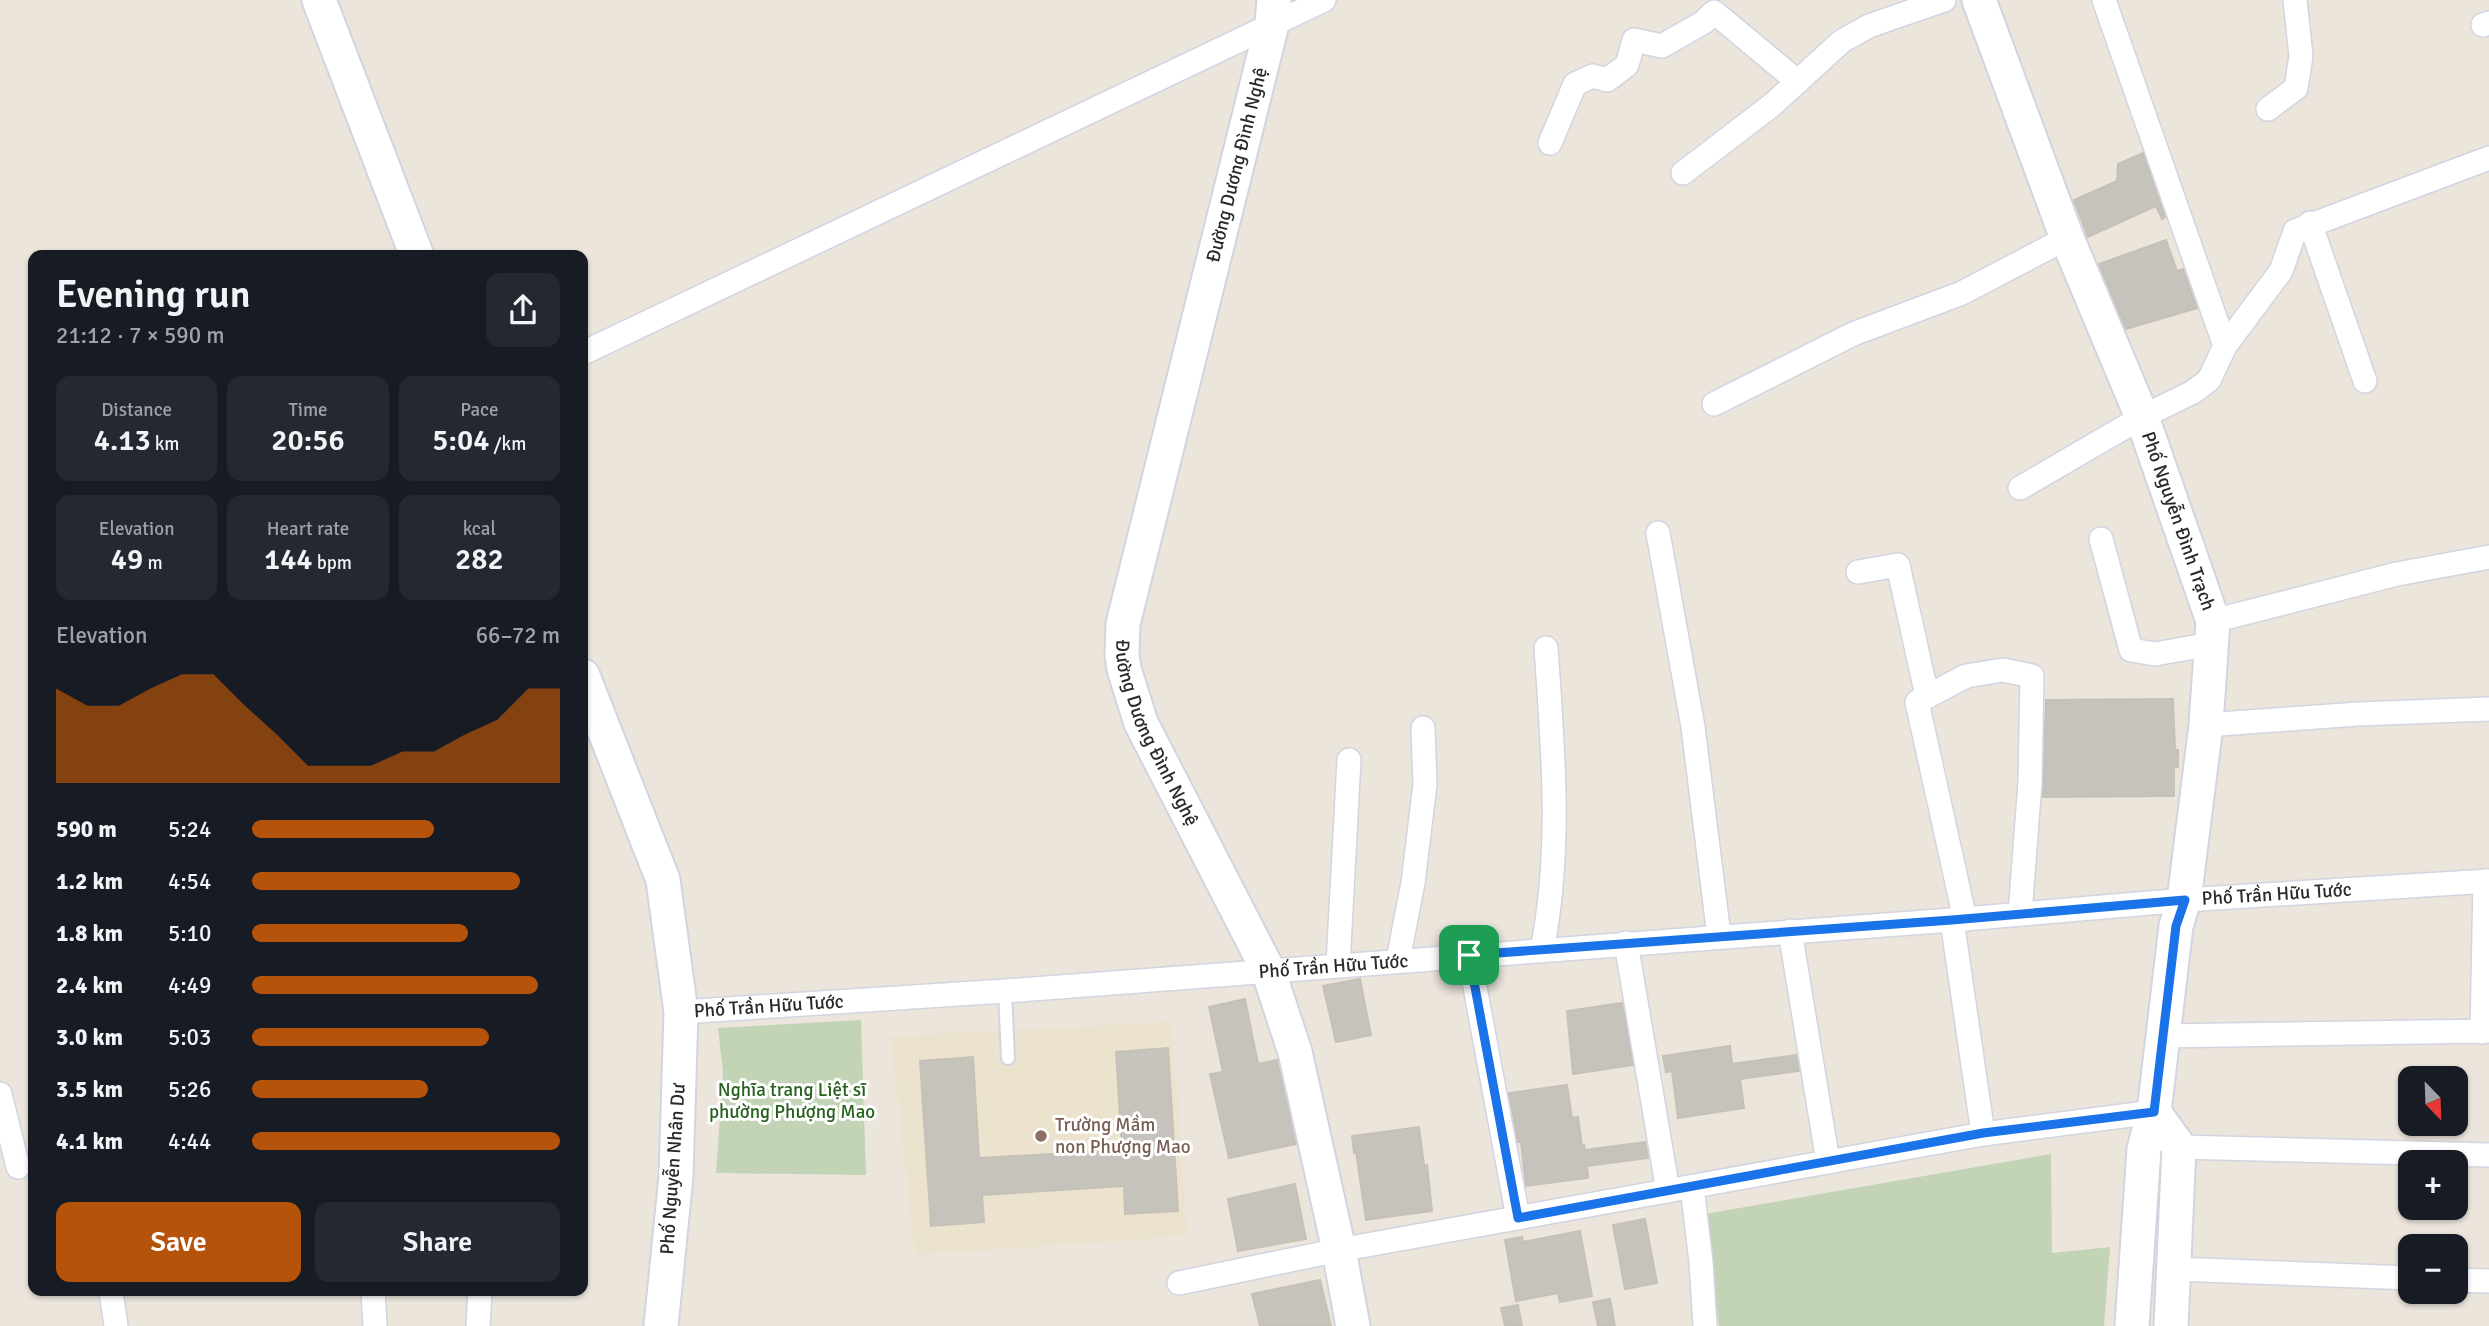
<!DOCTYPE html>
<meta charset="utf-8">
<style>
body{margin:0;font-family:Signika,sans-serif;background:#242831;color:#f1f3f6;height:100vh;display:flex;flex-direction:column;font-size:26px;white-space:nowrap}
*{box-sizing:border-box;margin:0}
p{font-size:23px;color:#9ea1a6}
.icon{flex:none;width:38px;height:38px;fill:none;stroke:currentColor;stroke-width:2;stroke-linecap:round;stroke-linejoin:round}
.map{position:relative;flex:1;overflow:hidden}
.drawer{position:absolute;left:28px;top:250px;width:560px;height:1046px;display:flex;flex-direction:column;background:#171b24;border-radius:14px;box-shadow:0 2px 5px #0004}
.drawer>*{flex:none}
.needle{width:46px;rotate:157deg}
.controls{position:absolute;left:2398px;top:1066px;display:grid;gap:14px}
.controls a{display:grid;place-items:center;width:70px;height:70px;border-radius:14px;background:#171b24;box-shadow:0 2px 5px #0004;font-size:35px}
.pin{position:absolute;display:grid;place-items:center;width:60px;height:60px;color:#fff;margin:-30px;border-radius:14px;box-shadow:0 4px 10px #0006}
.round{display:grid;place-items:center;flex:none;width:74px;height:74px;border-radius:14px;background:#242831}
.headline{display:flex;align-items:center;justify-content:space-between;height:119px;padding:0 28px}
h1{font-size:38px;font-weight:600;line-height:52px}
.figures{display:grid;grid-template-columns:repeat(3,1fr);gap:10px;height:119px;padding:7px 28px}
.figures div{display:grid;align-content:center;border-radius:14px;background:#242831;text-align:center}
.figures b{font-size:30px;font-weight:600}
.figures small{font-size:19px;font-weight:400}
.figures p{font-size:19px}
.chart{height:196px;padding:14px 28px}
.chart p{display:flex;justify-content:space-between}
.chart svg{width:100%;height:126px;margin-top:7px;fill:#b45309;opacity:.7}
.cta{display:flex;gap:14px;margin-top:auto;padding:14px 28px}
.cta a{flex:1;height:80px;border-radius:14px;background:#b45309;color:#fff;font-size:28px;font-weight:600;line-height:80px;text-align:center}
.cta a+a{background:#242831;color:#f1f3f6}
ul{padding:0 28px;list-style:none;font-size:23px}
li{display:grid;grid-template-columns:112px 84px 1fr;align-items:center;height:52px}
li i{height:18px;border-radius:9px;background:#b45309}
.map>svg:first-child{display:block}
.education{fill:#ebe3cd}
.cemetery{fill:#c2d4b5}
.building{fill:#c6c2bc;stroke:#c6c1b6;stroke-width:2}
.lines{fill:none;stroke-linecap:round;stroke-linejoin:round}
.lane-casing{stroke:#d2d4e1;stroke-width:16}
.street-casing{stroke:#d2d4e1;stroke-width:26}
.secondary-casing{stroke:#d2d4e1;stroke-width:37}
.lane{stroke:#fff;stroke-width:12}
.street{stroke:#fff;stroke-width:23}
.secondary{stroke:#fff;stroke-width:33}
.route-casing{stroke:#fff;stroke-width:14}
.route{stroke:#1a73e8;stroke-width:9}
.education-dot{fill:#8d6e63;stroke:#fff;stroke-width:2.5}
.labels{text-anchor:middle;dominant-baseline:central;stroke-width:6;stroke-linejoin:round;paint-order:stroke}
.street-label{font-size:19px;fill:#2a2a2a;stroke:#fff}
.park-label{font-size:19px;fill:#29621e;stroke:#fff}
.education-label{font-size:19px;fill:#785e54;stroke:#fff;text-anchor:start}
</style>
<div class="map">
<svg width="2489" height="1326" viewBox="0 0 2489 1326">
<rect width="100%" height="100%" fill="#ebe5dc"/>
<path class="education" d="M1172 1022 1187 1236 915 1255 891 1036Z"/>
<g class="cemetery">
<path d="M861 1020 866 1175 716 1173 723 1072 718 1028Z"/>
<path d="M2051 1154 2052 1253 2110 1247 2104 1326H1719L1705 1214Z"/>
</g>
<g class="building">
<path d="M2143 153 2165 217 2162 219 2156 206 2088 237 2074 200 2117 181 2118 164Z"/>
<path d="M2166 240 2177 271 2183 269 2197 308 2126 329 2099 264Z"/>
<path d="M2173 699 2175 750H2178V767H2174V796L2043 797 2046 700Z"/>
<path d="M1360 979 1371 1035 1336 1042 1323 986Z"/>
<path d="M1245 999 1258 1064 1277 1060 1296 1144 1229 1158 1210 1074 1223 1072 1209 1007Z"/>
<path d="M1622 1003 1633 1065 1573 1074 1567 1011Z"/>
<path d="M1730 1046 1732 1064 1796 1055 1799 1071 1740 1079 1744 1108 1678 1118 1672 1071 1666 1072 1663 1056Z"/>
<path d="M1168 1048 1178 1211 1125 1214 1124 1186 982 1195 984 1222 931 1226 920 1061 973 1057 979 1158 1122 1150 1116 1052Z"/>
<path d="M1567 1085 1572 1118 1578 1117 1582 1146 1584 1145 1585 1150 1645 1142 1648 1158 1587 1166 1588 1178 1526 1186 1521 1142H1518L1509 1093Z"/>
<path d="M1419 1127 1424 1165H1427L1432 1211 1366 1220 1356 1152 1354 1153 1352 1136Z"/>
<path d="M1295 1184 1306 1239 1238 1251 1228 1199Z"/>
<path d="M1645 1219 1657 1283 1625 1289 1613 1225Z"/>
<path d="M1580 1231 1592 1296 1560 1302 1558 1293 1516 1301 1505 1240 1522 1237 1523 1242Z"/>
<path d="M1320 1280 1331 1326H1260L1252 1294Z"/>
<path d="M1610 1299 1615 1326H1598L1593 1302Z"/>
<path d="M1518 1305 1522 1326H1505L1501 1308Z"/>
</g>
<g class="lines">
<defs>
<path id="lane" d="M1005 991 1008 1058"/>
<g id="street">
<path d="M2104 0 2225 346"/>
<path d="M2483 25 2489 23"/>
<path d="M2268 109 2296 88 2301 56 2295 0"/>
<path d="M1550 143 1575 84 1593 76 1607 80 1627 65 1634 40 1662 46 1704 22 1714 12 1798 82"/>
<path d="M1683 173 1772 105 1842 41 1869 26 1944 0"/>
<path d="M2310 223 2365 381"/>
<path d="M583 353 1324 0"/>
<path d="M1714 404 1853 334 1962 293 2067 238"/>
<path d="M2020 488 2142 417 2193 392 2209 380 2225 346 2281 271 2295 231 2489 158"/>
<path d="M1658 533 1693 727 1719 936"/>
<path d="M2101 539 2131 650 2155 654 2211 644"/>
<path d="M1858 572 1898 565 1927 696"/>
<path d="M2213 621 2397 574 2489 557"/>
<path d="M2206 725 2358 714 2489 709"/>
<path d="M1965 919 1917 702 1966 676 2003 670 2032 676 2030 782 2020 914"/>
<path d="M1952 920 1983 1134"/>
<path d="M1790 931 1828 1162"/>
<path d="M1626 943 1668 1191"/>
<path d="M1542 950C1562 850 1553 749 1546 648"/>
<path d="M1469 955 1518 1218"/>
<path d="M1398 960 1413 883 1425 784 1423 728"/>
<path d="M1338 965 1349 760"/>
<path id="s1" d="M681 1012 1005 991 1952 920 2184 900 2489 881"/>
<path d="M2482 1032 2485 881"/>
<path d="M2164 1036 2489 1031"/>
<path d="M0 1094 18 1167"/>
<path d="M2179 1147 2489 1155"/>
<path d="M1692 1187 1701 1262 1705 1326"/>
<path d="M2175 1269 2410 1278"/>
<path d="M2455 1280 2489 1281"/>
<path d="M1179 1283 1339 1250 1983 1134 2154 1112"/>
<path d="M111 1292 116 1326"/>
<path d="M373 1292 375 1326"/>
<path d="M478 1326 480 1292"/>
</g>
<g id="secondary">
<path d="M319 0 417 256"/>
<path id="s2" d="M1274 0 1272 24 1123 624 1122 655 1124 669 1141 723 1268 970 1295 1052 1339 1250 1353 1326"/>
<path id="s3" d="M1979 0 2067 238 2142 417 2213 621 2206 725 2184 900 2176 926 2154 1112 2144 1149 2132 1326"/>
<path d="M583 676 663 880 681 1012 676 1176 661 1326"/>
<path d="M2154 1112 2179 1147 2171 1326"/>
</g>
</defs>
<use href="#lane" class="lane-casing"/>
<use href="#street" class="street-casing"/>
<use href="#secondary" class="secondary-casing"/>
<use href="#lane" class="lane"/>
<use href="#street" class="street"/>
<use href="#secondary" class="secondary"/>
</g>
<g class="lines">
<defs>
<path id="route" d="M2185 900 2176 926 2154 1112 1983 1133 1518 1218 1469 955 1952 920Z"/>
</defs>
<use href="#route" class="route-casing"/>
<use href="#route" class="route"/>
</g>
<circle class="education-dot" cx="1041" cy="1136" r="7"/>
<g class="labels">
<g class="street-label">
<text transform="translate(1237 165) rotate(-76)">Đường Dương Đình Nghệ</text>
<text stroke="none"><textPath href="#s3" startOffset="558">Phố Nguyễn Đình Trạch</textPath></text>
<text stroke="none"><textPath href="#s2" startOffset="758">Đường Dương Đình Nghệ</textPath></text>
<text stroke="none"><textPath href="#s1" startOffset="1600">Phố Trần Hữu Tước</textPath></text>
<text stroke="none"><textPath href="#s1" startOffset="654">Phố Trần Hữu Tước</textPath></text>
<text stroke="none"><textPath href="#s1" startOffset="88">Phố Trần Hữu Tước</textPath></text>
<text transform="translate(673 1169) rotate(-86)">Phố Nguyễn Nhân Dư</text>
</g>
<g class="park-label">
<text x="792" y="1090">Nghĩa trang Liệt sĩ<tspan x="792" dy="22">phường Phượng Mao</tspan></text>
</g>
<g class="education-label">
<text x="1055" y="1125">Trường Mầm<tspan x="1055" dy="22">non Phượng Mao</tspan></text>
</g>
</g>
</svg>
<div class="controls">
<a><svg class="needle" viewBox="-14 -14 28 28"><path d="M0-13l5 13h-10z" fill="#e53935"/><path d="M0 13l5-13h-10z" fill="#9ea1a6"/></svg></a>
<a>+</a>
<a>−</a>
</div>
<div class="pin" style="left:1469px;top:955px;background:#1e9e55"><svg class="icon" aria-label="arrive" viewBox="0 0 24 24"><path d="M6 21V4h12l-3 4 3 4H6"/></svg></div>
<section class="drawer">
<div class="headline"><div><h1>Evening run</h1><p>21:12 · 7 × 590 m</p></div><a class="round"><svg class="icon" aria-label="share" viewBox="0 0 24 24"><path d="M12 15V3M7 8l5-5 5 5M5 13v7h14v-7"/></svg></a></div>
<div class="figures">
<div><p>Distance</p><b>4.13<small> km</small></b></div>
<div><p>Time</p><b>20:56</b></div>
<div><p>Pace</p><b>5:04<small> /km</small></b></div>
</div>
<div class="figures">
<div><p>Elevation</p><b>49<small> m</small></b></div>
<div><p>Heart rate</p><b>144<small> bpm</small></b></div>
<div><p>kcal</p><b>282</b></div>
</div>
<div class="chart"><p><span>Elevation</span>66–72 m</p>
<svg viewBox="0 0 160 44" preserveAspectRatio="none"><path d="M0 44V11L10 17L20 17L30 11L40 6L50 6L60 17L70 27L80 38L90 38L100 38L110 33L120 33L130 27L140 22L150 11L160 11V44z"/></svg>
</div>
<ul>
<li><b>590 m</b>5:24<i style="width:59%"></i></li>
<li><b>1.2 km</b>4:54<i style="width:87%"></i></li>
<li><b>1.8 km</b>5:10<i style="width:70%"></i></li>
<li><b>2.4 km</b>4:49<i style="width:93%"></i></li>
<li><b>3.0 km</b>5:03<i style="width:77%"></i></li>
<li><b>3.5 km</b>5:26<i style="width:57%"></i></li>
<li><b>4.1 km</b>4:44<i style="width:100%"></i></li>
</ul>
<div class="cta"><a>Save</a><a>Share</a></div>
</section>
</div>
